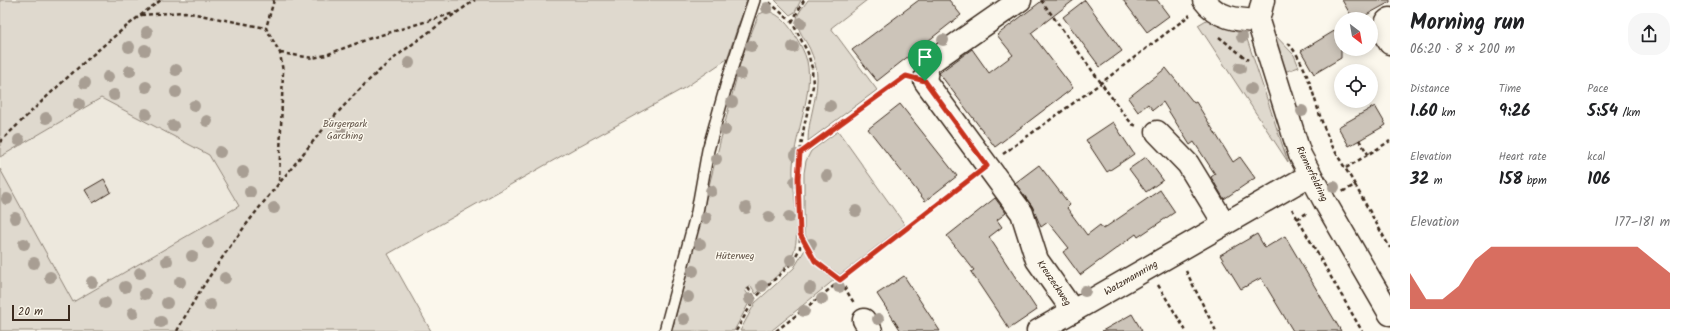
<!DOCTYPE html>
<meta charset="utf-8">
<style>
body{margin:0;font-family:Kalam,sans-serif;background:#f6f6f6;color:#202124;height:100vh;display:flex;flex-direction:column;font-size:15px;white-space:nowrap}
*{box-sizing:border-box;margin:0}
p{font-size:13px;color:#757577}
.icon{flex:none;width:22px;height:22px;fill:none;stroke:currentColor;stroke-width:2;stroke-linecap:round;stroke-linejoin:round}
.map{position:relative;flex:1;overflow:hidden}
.sheet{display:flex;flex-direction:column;background:#fff;width:300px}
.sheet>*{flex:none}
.needle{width:26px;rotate:149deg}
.buttons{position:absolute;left:1334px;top:12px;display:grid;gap:8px}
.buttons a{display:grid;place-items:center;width:44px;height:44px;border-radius:50%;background:#fff;box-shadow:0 2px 10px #0003;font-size:20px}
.scale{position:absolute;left:12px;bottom:10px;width:58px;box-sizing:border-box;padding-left:4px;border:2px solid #3b2a1e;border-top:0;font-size:11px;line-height:14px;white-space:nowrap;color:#3b2a1e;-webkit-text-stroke:3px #fbf7ec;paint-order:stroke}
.pin{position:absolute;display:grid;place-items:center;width:34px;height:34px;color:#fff;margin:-41px -17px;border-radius:50% 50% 50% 0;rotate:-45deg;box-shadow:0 0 4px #0007}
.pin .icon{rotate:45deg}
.round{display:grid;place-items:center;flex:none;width:42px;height:42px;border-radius:16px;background:#f6f6f6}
.overview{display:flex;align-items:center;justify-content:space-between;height:68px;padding:0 20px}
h1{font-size:22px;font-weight:700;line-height:30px}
.metrics{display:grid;grid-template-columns:repeat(3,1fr);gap:6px;height:68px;padding:4px 20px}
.metrics div{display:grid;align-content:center}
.metrics b{font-size:17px;font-weight:700}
.metrics small{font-size:11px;font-weight:400}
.metrics p{font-size:11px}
.chart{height:112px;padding:8px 20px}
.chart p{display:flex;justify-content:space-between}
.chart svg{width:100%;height:72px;margin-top:4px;fill:#c8321e;opacity:.7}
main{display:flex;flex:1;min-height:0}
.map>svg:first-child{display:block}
.built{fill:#ede8dd}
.green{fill:#dfd9ce;stroke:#8d8276}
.building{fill:#ccc4b9;stroke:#3b2a1e}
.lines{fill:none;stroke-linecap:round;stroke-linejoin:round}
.service-casing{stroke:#3b2a1e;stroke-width:14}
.minor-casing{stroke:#3b2a1e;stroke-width:25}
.path{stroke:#3b2a1e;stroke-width:2.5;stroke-dasharray:4 3;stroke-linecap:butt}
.service{stroke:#fbf7ec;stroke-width:11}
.minor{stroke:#fbf7ec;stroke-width:22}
.tree{fill:#a89e93}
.route-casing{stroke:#fff;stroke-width:8}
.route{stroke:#c8321e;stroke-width:5}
.labels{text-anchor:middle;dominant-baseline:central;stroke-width:3;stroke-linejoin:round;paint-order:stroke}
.park-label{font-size:10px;fill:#64564a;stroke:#fbf7ec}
.street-label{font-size:10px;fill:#3b2a1e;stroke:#fbf7ec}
</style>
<main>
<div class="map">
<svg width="1390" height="331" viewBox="0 0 1390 331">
<rect width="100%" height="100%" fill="#fbf7ec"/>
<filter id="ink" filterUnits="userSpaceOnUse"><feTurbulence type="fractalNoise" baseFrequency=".025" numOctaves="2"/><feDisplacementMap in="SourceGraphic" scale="8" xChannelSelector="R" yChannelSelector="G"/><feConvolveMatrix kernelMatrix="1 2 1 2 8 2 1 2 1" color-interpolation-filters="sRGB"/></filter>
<g filter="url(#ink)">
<path class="built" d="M101 98 209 155 239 206 73 302 0 169V157Z"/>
<g class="green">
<path d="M0 0H749L739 23 727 59 686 87 579 146 388 254 431 331H0V169L73 302 239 206 209 155 101 98 0 157Z"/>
<path d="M775 0H801L795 12 790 15Z"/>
<path d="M808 0H867L831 28 877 90 808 141C808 120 817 100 817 79 817 70 815 61 811 52 808 42 793 27 798 15 800 10 805 5 808 0Z"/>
<path d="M767 11C780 14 789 25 796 37 800 44 805 53 807 61 814 93 795 132 793 166 792 192 802 231 793 254 787 270 768 283 756 294L751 286 745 290 751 299 734 331H672L742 56 759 14Z"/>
<path d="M1208 19 1246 36 1288 162 1198 25Z"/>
<path d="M1273 33 1294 55 1299 67 1284 72Z"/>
<path d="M838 131 905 225 840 275 818 260 804 233V173L806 161 811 151Z"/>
<path d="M806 248 813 263 834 280 771 331H740L755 303 794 268Z"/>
</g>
<g class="building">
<path d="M919 0H949L961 15 877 81 852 50Z"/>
<path d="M1043 0H1074L1031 33 1073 88 995 147 939 73 972 49 989 73 1013 55 997 35Z"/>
<path d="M1085 0 1122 51 1100 67 1063 17Z"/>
<path d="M1123 0H1157L1169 16 1147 32Z"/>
<path d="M1342 0H1390V2L1359 19H1353Z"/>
<path d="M1341 27V58L1314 74 1301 51Z"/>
<path d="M1166 68 1194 103 1196 102 1233 162 1240 157 1255 178 1224 199 1211 177 1215 174 1194 142 1190 145 1163 102 1153 110 1148 104 1138 112 1128 98Z"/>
<path d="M900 104 957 176 925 201 868 129Z"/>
<path d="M1375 106 1386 125 1349 146 1338 127Z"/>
<path d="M1113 122 1134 154 1107 172 1086 140Z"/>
<path d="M1146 157 1163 180 1146 192 1129 169Z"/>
<path d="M1039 165 1070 205 1067 208 1087 235 1100 225 1103 229 1160 190 1175 212 1138 237 1136 234 1080 275 1063 252 1069 248 1048 222 1041 227 1032 206 1015 183Z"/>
<path d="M104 179 111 192 93 203 85 190Z"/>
<path d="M995 198 1006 213 997 220 1002 227 989 237 1037 310 1009 329 971 272 974 270 947 236Z"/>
<path d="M1257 234 1265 248 1285 236 1341 331H1293L1261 278 1241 289 1220 255Z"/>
<path d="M904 276 917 296 940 331H901L890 314 877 294Z"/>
<path d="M1132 314 1142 331H1102Z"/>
</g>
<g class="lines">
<defs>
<path id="service" d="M665 331 697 212 708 150 728 79 754 0"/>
<g id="minor">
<path d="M1020 0 928 64 925 81 1022 213 1037 260 1073 311"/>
<path d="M1204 0C1217 18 1237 20 1258 21"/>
<path d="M1263 0 1258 21 1300 155 1325 202 1390 314"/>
<path d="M1390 19 1387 21 1383 32 1390 43"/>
<path d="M1157 132 1188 164 1224 223"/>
<path d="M864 320 871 331"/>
<path d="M1038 331 1310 175"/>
</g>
</defs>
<use href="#service" class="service-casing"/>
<use href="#minor" class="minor-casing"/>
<g class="path">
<path d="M274 0 266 28 280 53 283 72 279 182"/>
<path d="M1041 0 1120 109 1132 124 1137 126"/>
<path d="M141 15 185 12 266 28"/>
<path d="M792 22 804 0"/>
<path d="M1219 37 1248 60"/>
<path d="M1288 43C1312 70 1314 108 1329 139 1336 155 1347 170 1355 185L1342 192"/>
<path d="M280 53 313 58 326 55 368 39 454 13"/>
<path d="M1359 140 1368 154"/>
<path d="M0 142C51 92 103 42 161 0"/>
<path d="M801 153 905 76"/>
<path d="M1003 154 1101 83 1190 15"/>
<path d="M1346 168 1390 141"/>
<path d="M1355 185 1390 248"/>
<path d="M1292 209 1362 331"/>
<path d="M1297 219 1307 213"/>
<path d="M800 234 815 261 840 280 854 303"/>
<path d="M1186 271 1216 331"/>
<path d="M1158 285 1186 331"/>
<path d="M748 288 755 298"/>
<path d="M177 331C208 273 248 220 290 170 313 141 336 113 362 87 395 54 436 27 475 0"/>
<path d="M736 331 755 298 792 263 800 248 799 178 800 153 804 127 813 86 812 68 808 53 792 22 769 2"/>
<path d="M776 331 971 179"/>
</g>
<use href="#service" class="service"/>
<use href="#minor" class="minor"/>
</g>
<g class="tree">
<circle cx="767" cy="8" r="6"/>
<circle cx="801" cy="23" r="6"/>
<circle cx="147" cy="32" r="6"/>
<circle cx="1242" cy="37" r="6"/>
<circle cx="943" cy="40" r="6"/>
<circle cx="751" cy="46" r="6"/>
<circle cx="129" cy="47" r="6"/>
<circle cx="793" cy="47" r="6"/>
<circle cx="145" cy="50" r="6"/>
<circle cx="409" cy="63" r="6"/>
<circle cx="1240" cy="68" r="6"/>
<circle cx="176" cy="70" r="6"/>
<circle cx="130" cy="71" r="6"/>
<circle cx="741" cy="74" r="6"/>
<circle cx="108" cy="77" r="6"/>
<circle cx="85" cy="83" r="6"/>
<circle cx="146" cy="87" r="6"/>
<circle cx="1251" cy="89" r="6"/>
<circle cx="176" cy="92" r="6"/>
<circle cx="114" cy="95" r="6"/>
<circle cx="732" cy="102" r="6"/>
<circle cx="79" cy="104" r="6"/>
<circle cx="194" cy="106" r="6"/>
<circle cx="830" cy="106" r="6"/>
<circle cx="1302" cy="111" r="6"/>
<circle cx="146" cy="114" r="6"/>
<circle cx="46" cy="118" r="6"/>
<circle cx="207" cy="121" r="6"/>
<circle cx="173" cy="126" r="6"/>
<circle cx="725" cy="130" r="6"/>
<circle cx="342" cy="133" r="6"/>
<circle cx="19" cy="140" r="6"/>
<circle cx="220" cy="152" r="6"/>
<circle cx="796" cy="155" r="6"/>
<circle cx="716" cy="159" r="6"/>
<circle cx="243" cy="172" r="6"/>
<circle cx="827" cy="176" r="6"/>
<circle cx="795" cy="182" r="6"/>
<circle cx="1334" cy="187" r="6"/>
<circle cx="711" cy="191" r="6"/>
<circle cx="250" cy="192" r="6"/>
<circle cx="7" cy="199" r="6"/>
<circle cx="274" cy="208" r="6"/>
<circle cx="746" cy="208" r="6"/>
<circle cx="856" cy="211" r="6"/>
<circle cx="769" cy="217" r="6"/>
<circle cx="789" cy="217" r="6"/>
<circle cx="15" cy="218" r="6"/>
<circle cx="706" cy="218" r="6"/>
<circle cx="208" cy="243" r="6"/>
<circle cx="24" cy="244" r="6"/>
<circle cx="700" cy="244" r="6"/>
<circle cx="811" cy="244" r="6"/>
<circle cx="192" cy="256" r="6"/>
<circle cx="791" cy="260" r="6"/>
<circle cx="167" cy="261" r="6"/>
<circle cx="34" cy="263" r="6"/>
<circle cx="693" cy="271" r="6"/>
<circle cx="140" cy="273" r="6"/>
<circle cx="50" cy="277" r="6"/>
<circle cx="225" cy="278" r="6"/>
<circle cx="92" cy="282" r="6"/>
<circle cx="180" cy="282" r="6"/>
<circle cx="762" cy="286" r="6"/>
<circle cx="125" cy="287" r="6"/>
<circle cx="839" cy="287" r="6"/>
<circle cx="810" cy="288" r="6"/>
<circle cx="1085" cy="291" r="6"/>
<circle cx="145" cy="294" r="6"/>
<circle cx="688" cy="297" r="6"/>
<circle cx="750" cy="299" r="6"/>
<circle cx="822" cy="299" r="6"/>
<circle cx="105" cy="303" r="6"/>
<circle cx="167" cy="303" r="6"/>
<circle cx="210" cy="305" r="6"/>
<circle cx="804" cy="311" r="6"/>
<circle cx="133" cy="313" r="6"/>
<circle cx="684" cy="319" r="6"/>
<circle cx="878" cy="319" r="6"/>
<circle cx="161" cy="322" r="6"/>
</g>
</g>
<g class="lines" filter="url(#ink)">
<defs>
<path id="route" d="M906 76 925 81 987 166 840 280 815 261 800 234 798 178 800 153Z"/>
</defs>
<use href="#route" class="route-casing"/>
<use href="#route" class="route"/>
</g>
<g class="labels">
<g class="park-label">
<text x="345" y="124">Bürgerpark<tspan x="345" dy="12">Garching</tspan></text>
<text x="735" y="256">Hüterweg</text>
</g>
<g class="street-label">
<text transform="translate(1312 174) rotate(64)">Riemerfeldring</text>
<text transform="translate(1131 278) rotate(-30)">Watzmannring</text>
<text transform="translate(1054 283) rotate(56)">Kreuzeckweg</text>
</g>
</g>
</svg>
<div class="buttons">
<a><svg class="needle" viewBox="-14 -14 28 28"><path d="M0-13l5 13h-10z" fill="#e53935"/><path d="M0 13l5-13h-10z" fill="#757577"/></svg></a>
<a><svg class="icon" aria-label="locate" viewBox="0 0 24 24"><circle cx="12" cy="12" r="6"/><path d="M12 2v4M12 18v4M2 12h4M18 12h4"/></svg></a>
</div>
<div class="scale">20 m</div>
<div class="pin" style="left:925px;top:81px;background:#1e9e55"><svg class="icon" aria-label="arrive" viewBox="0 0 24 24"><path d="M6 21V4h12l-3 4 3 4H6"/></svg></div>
</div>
<section class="sheet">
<div class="overview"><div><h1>Morning run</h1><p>06:20 · 8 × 200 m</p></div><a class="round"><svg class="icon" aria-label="share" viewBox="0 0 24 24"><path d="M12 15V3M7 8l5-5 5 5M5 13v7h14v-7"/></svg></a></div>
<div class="metrics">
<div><p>Distance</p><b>1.60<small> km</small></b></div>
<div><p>Time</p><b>9:26</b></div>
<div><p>Pace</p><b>5:54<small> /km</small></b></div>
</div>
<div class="metrics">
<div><p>Elevation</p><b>32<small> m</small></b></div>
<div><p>Heart rate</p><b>158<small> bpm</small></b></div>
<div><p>kcal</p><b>106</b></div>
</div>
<div class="chart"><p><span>Elevation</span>177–181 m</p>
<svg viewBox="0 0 160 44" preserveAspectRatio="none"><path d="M0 44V22L10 38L20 38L30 30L40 14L50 6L60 6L70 6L80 6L90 6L100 6L110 6L120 6L130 6L140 6L150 14L160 22V44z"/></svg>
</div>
</section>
</main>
